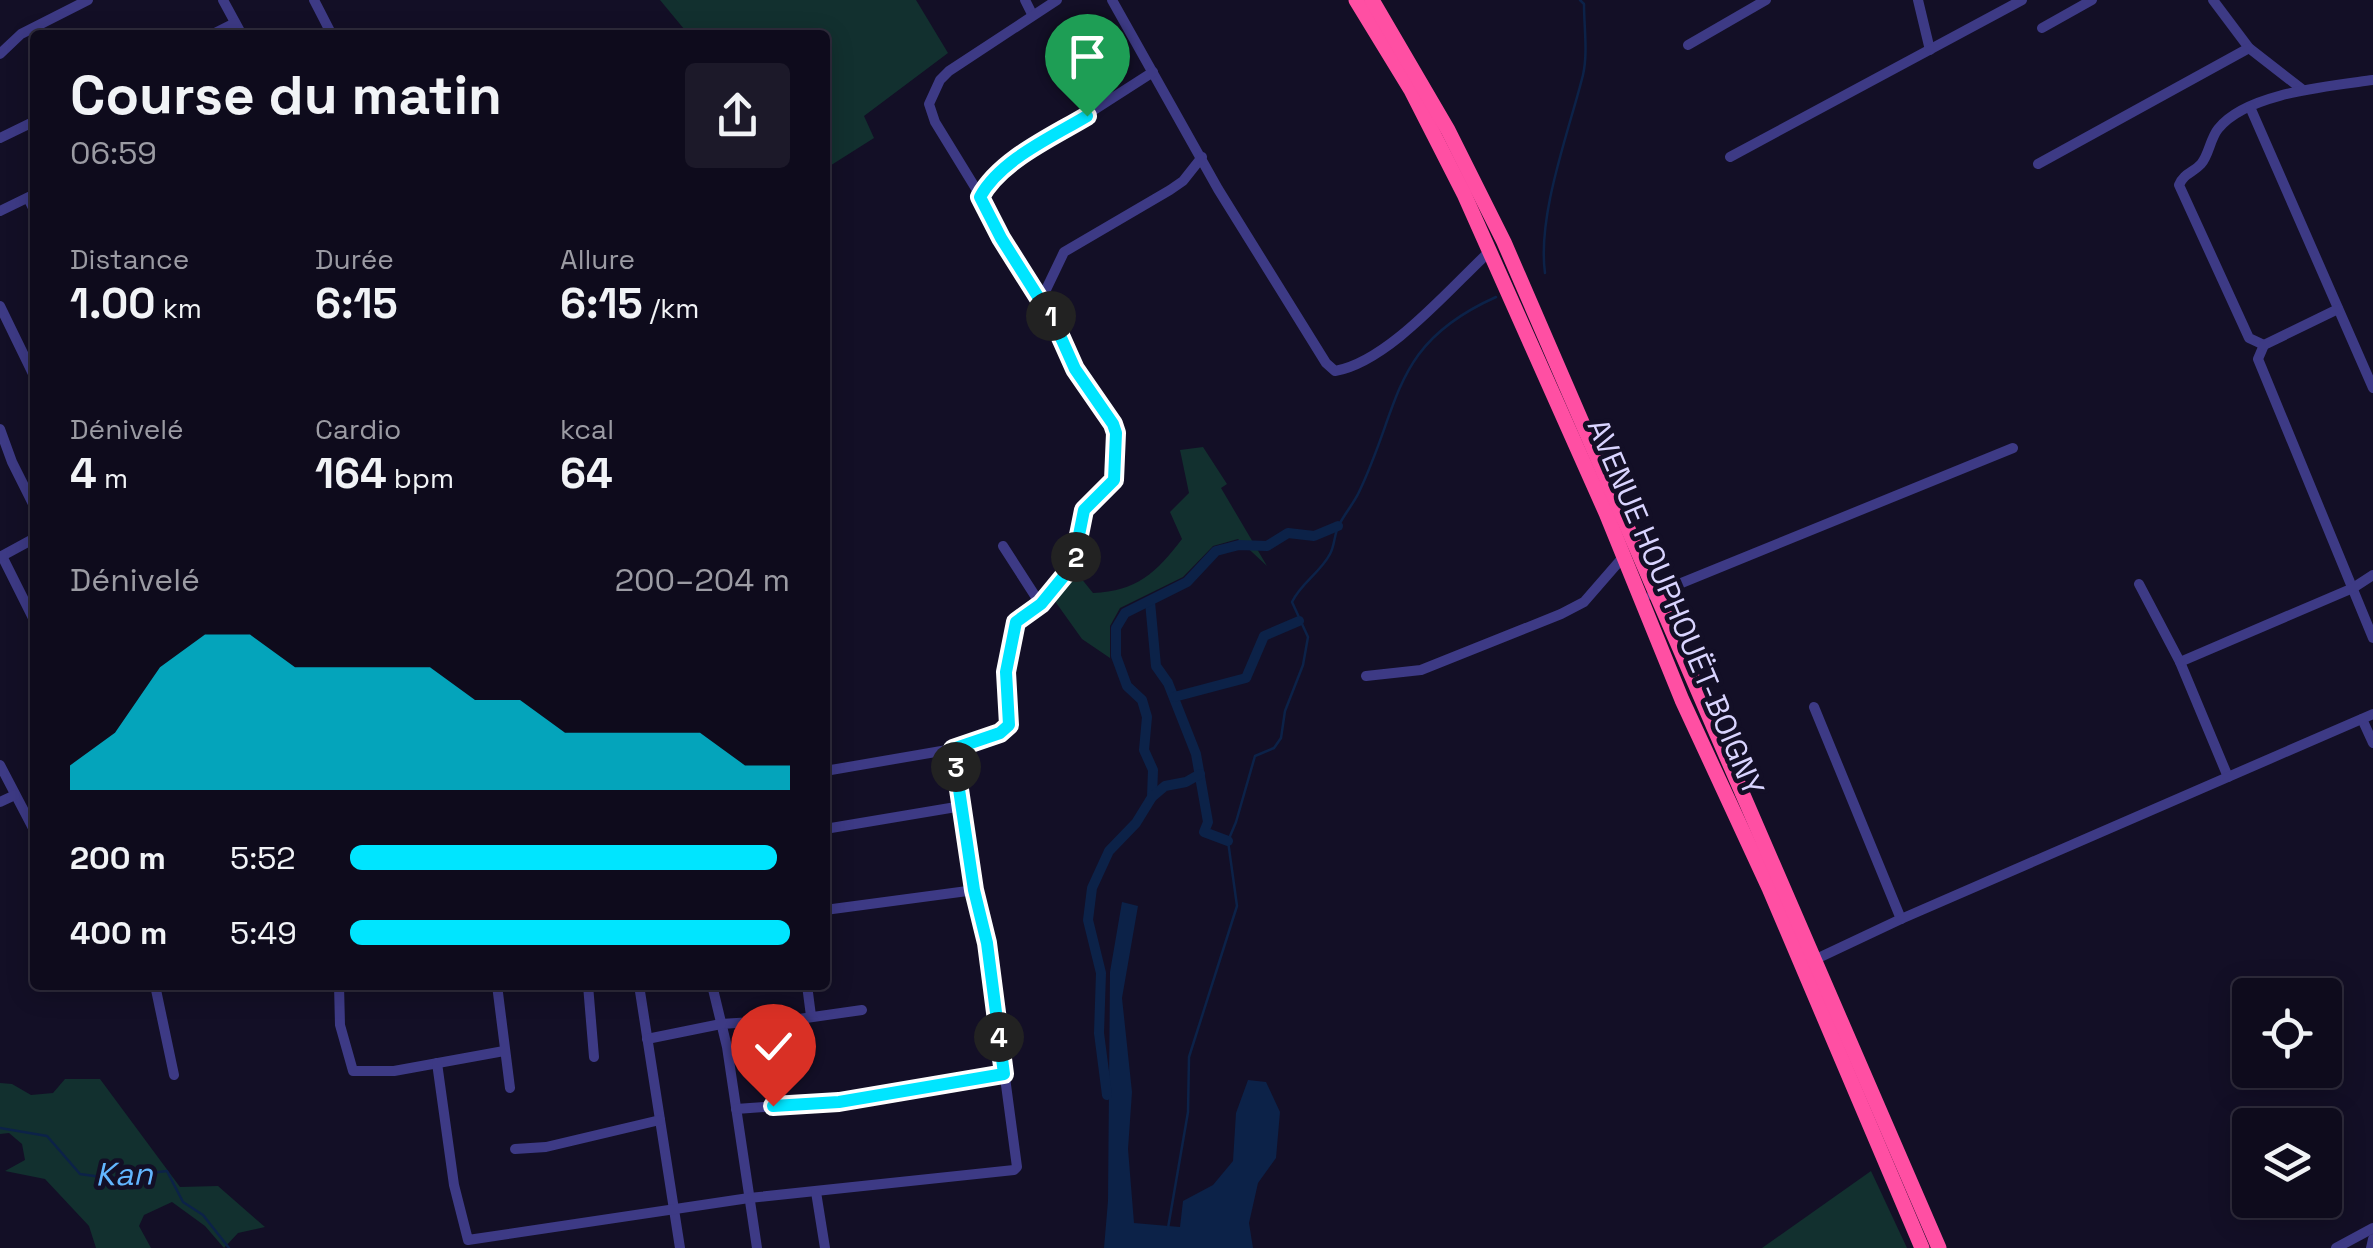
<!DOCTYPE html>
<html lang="fr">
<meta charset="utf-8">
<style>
body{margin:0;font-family:"Space Grotesk",sans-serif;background:#1c1929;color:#f1f3f6;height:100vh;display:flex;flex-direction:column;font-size:38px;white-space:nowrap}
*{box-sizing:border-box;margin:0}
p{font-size:32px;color:#9b9ba3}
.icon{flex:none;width:55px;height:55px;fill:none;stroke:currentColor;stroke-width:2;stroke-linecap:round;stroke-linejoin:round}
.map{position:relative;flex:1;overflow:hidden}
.sheet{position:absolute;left:30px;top:30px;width:800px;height:960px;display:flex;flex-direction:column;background:#0e0b1c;border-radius:10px;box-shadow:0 5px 25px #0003,0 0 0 2px #2e2b3b}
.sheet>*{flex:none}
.tools{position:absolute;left:2232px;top:978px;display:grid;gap:20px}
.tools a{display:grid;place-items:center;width:110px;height:110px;border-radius:10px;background:#0e0b1c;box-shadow:0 5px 25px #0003,0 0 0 2px #2e2b3b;font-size:50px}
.pin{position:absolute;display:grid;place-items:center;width:85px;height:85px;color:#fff;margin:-102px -42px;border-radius:50% 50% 50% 0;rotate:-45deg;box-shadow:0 0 10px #0007}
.pin .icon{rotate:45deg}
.km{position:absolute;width:50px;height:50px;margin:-25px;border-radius:50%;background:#222;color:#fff;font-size:28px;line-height:50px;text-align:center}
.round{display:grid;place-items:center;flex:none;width:105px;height:105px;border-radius:10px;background:#1c1929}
.summary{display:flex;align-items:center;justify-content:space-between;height:170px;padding:0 40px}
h1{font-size:55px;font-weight:800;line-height:75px}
.stats{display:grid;grid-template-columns:repeat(3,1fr);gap:15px;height:170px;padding:10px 40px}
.stats div{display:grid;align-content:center}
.stats b{font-size:42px;font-weight:800}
.stats small{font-size:28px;font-weight:400}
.stats p{font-size:28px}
.chart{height:280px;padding:20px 40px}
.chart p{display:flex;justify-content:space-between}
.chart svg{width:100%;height:180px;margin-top:10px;fill:#00e5ff;opacity:.7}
ul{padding:0 40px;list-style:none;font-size:32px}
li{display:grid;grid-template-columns:160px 120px 1fr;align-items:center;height:75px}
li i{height:25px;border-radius:12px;background:#00e5ff}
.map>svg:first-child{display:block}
.green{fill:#12302f}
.water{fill:#0c2248}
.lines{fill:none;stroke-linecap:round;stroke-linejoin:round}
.stream{stroke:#0c2248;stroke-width:2.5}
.canal{stroke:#0c2248;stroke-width:10}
.minor{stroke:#3d3a85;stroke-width:10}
.highway{stroke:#ff4fa3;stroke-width:15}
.route-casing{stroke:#fff;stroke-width:20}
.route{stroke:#00e5ff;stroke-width:12}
.labels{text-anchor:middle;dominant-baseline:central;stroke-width:9;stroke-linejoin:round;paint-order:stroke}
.street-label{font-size:30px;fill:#d9d4ff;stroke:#130f26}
.water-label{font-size:32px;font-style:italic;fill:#62b6ff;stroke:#130f26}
</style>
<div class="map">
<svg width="2373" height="1248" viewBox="0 0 2373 1248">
<rect width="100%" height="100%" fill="#130f26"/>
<g class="green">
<path d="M660 0H916L948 53 864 116 874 138 825 169V35H689Z"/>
<path d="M1203 447 1227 484 1221 488 1267 566 1238 539 1213 546 1183 577 1120 608 1110 626V658L1082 639 1052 597 1076 572 1093 593C1137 591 1156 573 1182 539L1170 512 1189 493 1180 450Z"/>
<path d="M65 1079H100L180 1187 218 1186 265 1227 238 1233 224 1248 205 1226 172 1202 144 1215 139 1226 151 1248H96L89 1226 45 1179 5 1171 25 1160 22 1144 9 1133 0 1134V1083L12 1084 31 1095 53 1093Z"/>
<path d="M1871 1171 1907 1248H1762Z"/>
</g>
<path class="water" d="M1122 902 1138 906 1122 998 1132 1092 1128 1149 1134 1223 1180 1227 1183 1201 1213 1185 1233 1161 1236 1113 1248 1080 1266 1082 1280 1112 1276 1158 1258 1183 1249 1223 1253 1248H1104L1108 1201 1110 972Z"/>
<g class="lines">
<g class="stream">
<path d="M1545 273C1537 215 1569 131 1583 75 1588 53 1584 27 1584 4L1580 0"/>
<path d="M0 1128 47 1136 80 1174 108 1178 167 1171 183 1202 203 1215 229 1248"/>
<path d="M1168 1228 1188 1112 1189 1057 1237 906 1228 841 1236 822 1255 756 1274 748 1281 738 1285 711 1303 665 1308 637 1292 602C1301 583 1320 573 1330 554 1335 545 1334 534 1339 525 1345 513 1354 503 1359 492 1402 402 1391 344 1496 297"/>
</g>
<g class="canal">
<path d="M1150 602 1156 666 1168 683 1196 754 1208 822 1204 832 1228 841"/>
<path d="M1174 697 1246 678 1264 636 1299 621"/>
<path d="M1152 797 1153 770 1144 750 1147 717 1142 700 1127 686 1116 656V628L1125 613 1187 582 1216 551 1239 545 1267 546 1288 533 1314 536 1338 526"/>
<path d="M1107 1095 1099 1033 1101 973 1088 920 1092 888 1109 851 1136 823 1152 797 1165 786 1186 782 1200 774"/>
</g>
<g class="minor">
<path d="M223 0 242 35"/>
<path d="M314 0 332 35"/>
<path d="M1025 0 1032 14"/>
<path d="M1112 0 1218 189 1326 363 1335 371C1388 362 1450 288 1490 251"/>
<path d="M1918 0 1930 50"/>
<path d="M2213 0 2249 48 2303 90"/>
<path d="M2042 28 2092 0"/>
<path d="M211 35 235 23"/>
<path d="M1688 45 1766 0"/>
<path d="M0 54 21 34 88 0"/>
<path d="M2373 80C2330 86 2246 93 2218 129 2210 139 2209 155 2201 164 2193 173 2184 173 2179 185L2249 338 2264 345 2258 359 2373 638"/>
<path d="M2250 107 2373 388"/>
<path d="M0 138 35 121"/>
<path d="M1730 157 2022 0"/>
<path d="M2038 164 2249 48"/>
<path d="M981 197 986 187 1019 158 1153 72"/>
<path d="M28 198 35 212"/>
<path d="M0 211 35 194"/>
<path d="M1041 300 1064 252 1170 190 1183 181 1202 157"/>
<path d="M0 306 35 378"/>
<path d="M2264 345 2338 309"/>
<path d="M0 429 12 462 35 508"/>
<path d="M1003 546 1041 605"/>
<path d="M2 556 35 622"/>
<path d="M0 557 35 538"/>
<path d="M2139 584 2180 662 2228 777"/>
<path d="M1652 595 2013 448"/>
<path d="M2180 662 2353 588 2373 575"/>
<path d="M1366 676 1421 670 1561 614 1584 602 1624 556"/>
<path d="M1814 707 1901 919"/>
<path d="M2362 719 2373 743"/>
<path d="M0 765 35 832"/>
<path d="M825 771 953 749 1007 728 1010 719 1006 672 1016 623 1041 605 1073 565 1087 503 1114 480 1116 433 1113 424 1075 369 1055 322 1001 238 981 197 935 122 929 104 940 80 949 71 1057 0"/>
<path d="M0 802 15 795"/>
<path d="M825 829 962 806"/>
<path d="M825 910 975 890"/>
<path d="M1814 960 1901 919 2373 714"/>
<path d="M155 985 174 1075"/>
<path d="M339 985 340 1025 353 1071H394L504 1051"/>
<path d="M497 985 510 1088"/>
<path d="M588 985 594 1057"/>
<path d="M639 985 680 1248"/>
<path d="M712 985 727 1047 757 1248"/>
<path d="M807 985 811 1016"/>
<path d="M647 1039 721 1024 799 1019 862 1010"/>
<path d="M437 1063 454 1185 468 1240 749 1198 1014 1170 1017 1167 987 943 975 890 953 749"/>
<path d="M736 1109 839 1102 1004 1074"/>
<path d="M515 1149 546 1147 660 1120"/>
<path d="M816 1192 825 1248"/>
<path d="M2336 1248 2373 1228"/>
<path d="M2371 1248 2373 1239"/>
</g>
<g class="highway">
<path d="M1356 0 1411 90 1464 194 1606 513 1682 700 1769 888 1922 1248"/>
<path d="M1372 0 1448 130 1504 242 1939 1248"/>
</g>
</g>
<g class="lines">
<defs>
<path id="route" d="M773 1106 839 1102 1004 1074 987 943 974 890 953 749 1000 733 1009 725 1006 672 1016 622 1041 604 1073 565 1084 510 1114 480 1116 433 1113 424 1075 369 1054 322 1001 238 980 197C1000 160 1052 137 1087 116"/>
</defs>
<use href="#route" class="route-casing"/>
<use href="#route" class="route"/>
</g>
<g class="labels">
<g class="street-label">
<text transform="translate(1676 607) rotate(67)">AVENUE HOUPHOUËT-BOIGNY</text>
</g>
<g class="water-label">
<text transform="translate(124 1174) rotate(-1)">Kan</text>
</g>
</g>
</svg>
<div class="tools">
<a><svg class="icon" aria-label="locate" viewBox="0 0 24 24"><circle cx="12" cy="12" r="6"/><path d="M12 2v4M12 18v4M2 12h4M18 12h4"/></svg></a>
<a><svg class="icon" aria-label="layers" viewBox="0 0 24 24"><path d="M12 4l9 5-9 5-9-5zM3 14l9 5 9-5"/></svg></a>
</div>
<div class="pin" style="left:1087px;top:116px;background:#1e9e55"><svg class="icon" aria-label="arrive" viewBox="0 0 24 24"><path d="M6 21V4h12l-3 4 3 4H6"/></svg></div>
<div class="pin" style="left:773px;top:1106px;background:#d93025"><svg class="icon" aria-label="check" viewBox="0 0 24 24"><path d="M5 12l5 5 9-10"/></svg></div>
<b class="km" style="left:1051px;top:316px">1</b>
<b class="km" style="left:1076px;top:557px">2</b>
<b class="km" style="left:956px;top:767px">3</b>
<b class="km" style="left:999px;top:1037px">4</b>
<section class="sheet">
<div class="summary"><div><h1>Course du matin</h1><p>06:59</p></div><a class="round"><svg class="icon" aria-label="share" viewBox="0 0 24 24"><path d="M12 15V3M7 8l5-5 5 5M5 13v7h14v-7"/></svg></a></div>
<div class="stats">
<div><p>Distance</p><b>1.00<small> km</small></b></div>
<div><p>Durée</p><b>6:15</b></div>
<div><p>Allure</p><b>6:15<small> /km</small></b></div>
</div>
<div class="stats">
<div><p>Dénivelé</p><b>4<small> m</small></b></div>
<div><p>Cardio</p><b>164<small> bpm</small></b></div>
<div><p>kcal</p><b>64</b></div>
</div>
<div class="chart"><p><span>Dénivelé</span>200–204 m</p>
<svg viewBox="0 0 160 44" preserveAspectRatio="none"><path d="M0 44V38L10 30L20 14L30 6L40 6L50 14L60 14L70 14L80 14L90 22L100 22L110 30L120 30L130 30L140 30L150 38L160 38V44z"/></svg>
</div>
<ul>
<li><b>200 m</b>5:52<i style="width:97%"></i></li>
<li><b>400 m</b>5:49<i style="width:100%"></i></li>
</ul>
</section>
</div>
